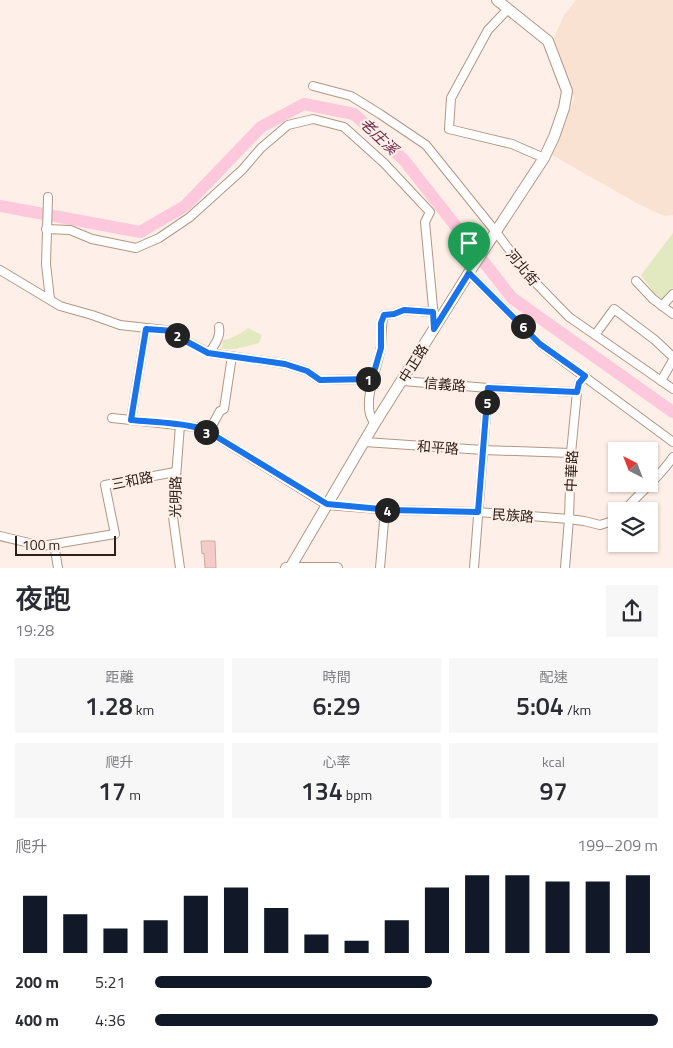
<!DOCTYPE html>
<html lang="zh-TW">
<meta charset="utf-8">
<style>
body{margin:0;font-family:"Titillium Web","Noto Sans TC",sans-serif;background:#f7f7f7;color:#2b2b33;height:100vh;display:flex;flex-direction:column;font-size:19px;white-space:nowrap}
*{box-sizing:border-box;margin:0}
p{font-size:16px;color:#7c7c81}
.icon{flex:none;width:28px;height:28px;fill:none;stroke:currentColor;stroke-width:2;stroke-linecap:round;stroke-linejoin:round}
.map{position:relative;height:568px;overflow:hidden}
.panel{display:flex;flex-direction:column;background:#fff;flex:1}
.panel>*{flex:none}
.needle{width:32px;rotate:318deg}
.fabs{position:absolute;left:608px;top:442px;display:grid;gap:10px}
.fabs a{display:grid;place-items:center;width:50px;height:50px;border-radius:0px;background:#fff;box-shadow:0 1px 4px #0004;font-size:25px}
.scale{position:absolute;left:15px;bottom:12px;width:101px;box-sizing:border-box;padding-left:5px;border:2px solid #2d2119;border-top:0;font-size:14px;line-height:18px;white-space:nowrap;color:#2d2119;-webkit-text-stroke:4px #fef0e8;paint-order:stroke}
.pin{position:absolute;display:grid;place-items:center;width:42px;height:42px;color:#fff;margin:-51px -21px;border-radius:50% 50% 50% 0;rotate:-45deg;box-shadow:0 0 5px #0007}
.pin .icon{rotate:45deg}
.km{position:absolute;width:25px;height:25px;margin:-12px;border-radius:50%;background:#222;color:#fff;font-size:14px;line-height:25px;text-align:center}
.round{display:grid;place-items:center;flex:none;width:52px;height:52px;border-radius:0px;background:#f7f7f7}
.overview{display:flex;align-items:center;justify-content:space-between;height:85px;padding:0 15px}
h1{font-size:28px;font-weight:600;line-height:38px}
.figures{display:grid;grid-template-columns:repeat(3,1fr);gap:8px;height:85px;padding:5px 15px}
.figures div{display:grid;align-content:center;border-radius:0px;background:#f7f7f7;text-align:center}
.figures b{font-size:25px;font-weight:600}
.figures small{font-size:14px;font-weight:400}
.figures p{font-size:14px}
.chart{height:140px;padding:10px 15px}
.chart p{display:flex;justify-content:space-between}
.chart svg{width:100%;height:90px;margin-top:5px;stroke:#111827;stroke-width:6}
ul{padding:0 15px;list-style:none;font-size:16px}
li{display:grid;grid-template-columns:80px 60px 1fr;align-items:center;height:38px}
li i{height:12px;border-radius:6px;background:#111827}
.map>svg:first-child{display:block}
.built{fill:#fae2d2}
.green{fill:#e2e8c0}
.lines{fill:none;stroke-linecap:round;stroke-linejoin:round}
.river{stroke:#fdc8dc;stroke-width:12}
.building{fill:#f3cbc8;stroke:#d0a9a6}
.minor-casing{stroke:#b49683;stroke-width:10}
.tertiary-casing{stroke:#b49683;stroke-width:12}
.minor{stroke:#fff;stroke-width:8}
.tertiary{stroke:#fff;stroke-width:10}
.route-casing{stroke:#fff;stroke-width:10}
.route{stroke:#1a73e8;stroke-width:6}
.labels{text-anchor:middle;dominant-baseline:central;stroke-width:4.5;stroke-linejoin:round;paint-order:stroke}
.street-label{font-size:14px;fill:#2d2119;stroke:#fef0e8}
.water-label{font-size:15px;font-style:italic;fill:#6f2548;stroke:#fef0e8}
</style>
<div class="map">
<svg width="673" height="568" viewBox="0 0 673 568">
<rect width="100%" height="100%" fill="#fef0e8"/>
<path class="built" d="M576 0H673V215L664 216 642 206 550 154 561 133 574 98 554 38 564 15Z"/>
<g class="green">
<path d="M673 233V288L661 303 641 275Z"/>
<path d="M248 328 262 335 259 343 236 349H222L223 340C231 339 242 333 248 328Z"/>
</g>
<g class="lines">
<path class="river" d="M0 206 140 232 185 206 261 127 304 104 354 114 404 160 512 298 673 412"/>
</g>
<path class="building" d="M201 541H215L216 568H205L204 553 202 554Z"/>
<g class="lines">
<defs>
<g id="minor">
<path d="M508 9 488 30 451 98 449 129 512 144 544 158"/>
<path d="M313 86 351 96 380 114 426 145 496 232 529 276 569 317 673 389"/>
<path d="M48 197 46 264 50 299"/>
<path d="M46 229 70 230 92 239 136 248 159 238 190 217 242 170 261 148 288 125 313 119 344 127 384 163 430 212 425 222 435 329"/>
<path d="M0 270 60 306 92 315 120 325 174 331 182 339 209 353 285 364 307 371 320 380 371 379"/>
<path d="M469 273 540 344 673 442"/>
<path d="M636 281 653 299 673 314"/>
<path d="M662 306 673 294"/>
<path d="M595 335 614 309 655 340 673 357"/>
<path d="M209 353C214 346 221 337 219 327"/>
<path d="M403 381 488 388 577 392"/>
<path d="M661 381 673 360"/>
<path d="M112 418 196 427 217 437 327 505 391 510 478 512 569 519 584 521 600 525 616 520"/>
<path d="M131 420 146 329"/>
<path d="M375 423C359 407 379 365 381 346 382 335 381 325 384 315L394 314 404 310 433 312"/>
<path d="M180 425 173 517 180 568"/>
<path d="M208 433 220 411 224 409 232 356"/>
<path d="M365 442 483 450 571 453"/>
<path d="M624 511C640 492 659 478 673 457"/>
<path d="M0 536 42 546 115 534 105 485 175 472"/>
<path d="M54 544 58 568"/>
<path d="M380 568 385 510"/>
<path d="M474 568 488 388"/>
<path d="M565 568 569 519 571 453 577 392 579 383 585 376"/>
</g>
<g id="tertiary">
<path d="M286 568H337"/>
<path d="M290 568 375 423 472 268 544 158 554 137 564 108 567 91 548 41 497 0"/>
</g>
</defs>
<use href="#minor" class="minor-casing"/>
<use href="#tertiary" class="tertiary-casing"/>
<use href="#minor" class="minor"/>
<use href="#tertiary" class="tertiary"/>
</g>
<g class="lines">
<defs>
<path id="route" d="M469 273 540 344 585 376 579 383 577 392 488 388 478 512 391 510 327 504 217 437C210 434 202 429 195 427 174 422 152 422 131 420L146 329 174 331 182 339 208 353 285 364 307 371 320 380 372 379 381 348V323L384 315 394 314 404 310 433 312 434 329Z"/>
</defs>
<use href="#route" class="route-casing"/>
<use href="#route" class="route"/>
</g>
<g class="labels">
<g class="street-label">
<text transform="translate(523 267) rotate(51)">河北街</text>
<text transform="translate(413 363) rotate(-58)">中正路</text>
<text transform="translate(445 384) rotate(5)">信義路</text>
<text transform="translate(438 447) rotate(4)">和平路</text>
<text transform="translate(571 471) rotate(-87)">中華路</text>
<text transform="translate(132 480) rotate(-11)">三和路</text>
<text transform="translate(175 497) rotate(-89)">光明路</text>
<text transform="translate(513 515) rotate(4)">民族路</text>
</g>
<g class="water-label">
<text transform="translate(379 136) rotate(43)">老庄溪</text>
</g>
</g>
</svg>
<div class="fabs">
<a><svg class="needle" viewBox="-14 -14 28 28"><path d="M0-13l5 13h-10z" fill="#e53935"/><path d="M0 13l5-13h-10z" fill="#7c7c81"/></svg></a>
<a><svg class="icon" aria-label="layers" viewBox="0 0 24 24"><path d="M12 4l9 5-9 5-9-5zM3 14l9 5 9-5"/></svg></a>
</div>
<div class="scale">100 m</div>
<div class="pin" style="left:469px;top:273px;background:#1e9e55"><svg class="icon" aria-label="arrive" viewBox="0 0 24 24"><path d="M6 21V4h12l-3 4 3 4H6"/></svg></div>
<b class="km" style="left:368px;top:379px">1</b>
<b class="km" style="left:177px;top:335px">2</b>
<b class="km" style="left:206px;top:432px">3</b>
<b class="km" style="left:387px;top:510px">4</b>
<b class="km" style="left:487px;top:402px">5</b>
<b class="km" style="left:523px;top:326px">6</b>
</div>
<section class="panel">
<div class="overview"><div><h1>夜跑</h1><p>19:28</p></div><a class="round"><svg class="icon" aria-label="share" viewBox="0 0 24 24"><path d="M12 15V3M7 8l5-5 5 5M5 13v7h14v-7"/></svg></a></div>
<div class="figures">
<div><p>距離</p><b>1.28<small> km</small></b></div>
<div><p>時間</p><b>6:29</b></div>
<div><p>配速</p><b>5:04<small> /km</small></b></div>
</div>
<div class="figures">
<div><p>爬升</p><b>17<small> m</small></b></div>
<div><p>心率</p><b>134<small> bpm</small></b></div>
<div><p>kcal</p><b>97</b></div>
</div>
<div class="chart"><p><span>爬升</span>199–209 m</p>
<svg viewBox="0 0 160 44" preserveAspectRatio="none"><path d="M5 44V16M15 44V25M25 44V32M35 44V28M45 44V16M55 44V12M65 44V22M75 44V35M85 44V38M95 44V28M105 44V12M115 44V6M125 44V6M135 44V9M145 44V9M155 44V6"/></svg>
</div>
<ul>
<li><b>200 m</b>5:21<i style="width:55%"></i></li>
<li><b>400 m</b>4:36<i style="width:100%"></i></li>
</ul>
</section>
